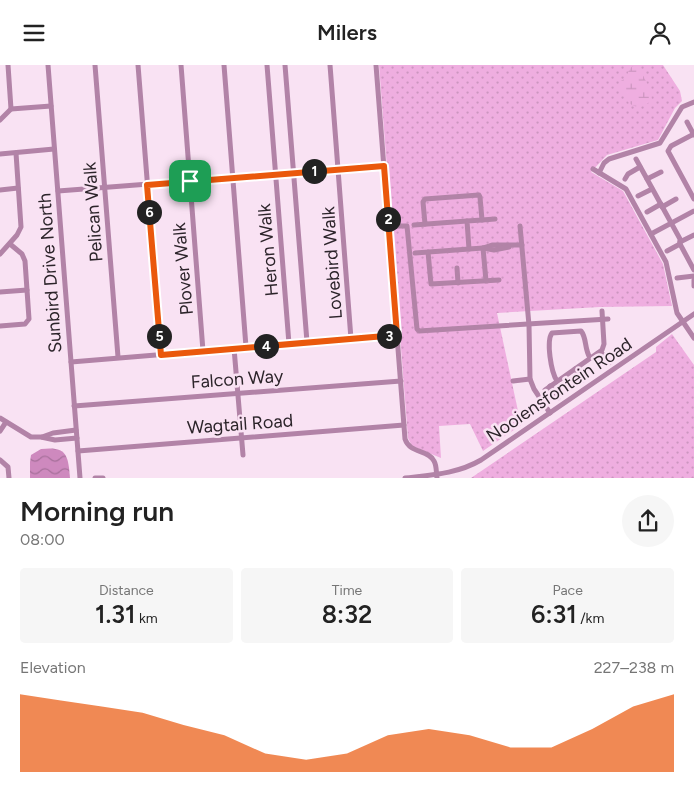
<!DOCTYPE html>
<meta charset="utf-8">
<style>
body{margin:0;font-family:Figtree,sans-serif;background:#f6f6f6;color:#222;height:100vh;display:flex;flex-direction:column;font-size:19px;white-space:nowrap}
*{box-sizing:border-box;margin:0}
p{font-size:16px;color:#767676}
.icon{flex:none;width:28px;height:28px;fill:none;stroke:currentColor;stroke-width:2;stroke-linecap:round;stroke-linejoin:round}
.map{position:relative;height:413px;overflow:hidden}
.panel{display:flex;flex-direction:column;background:#fff;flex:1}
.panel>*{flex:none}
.pin{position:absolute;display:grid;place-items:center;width:42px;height:42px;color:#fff;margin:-21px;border-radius:10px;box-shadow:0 2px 8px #0006}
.km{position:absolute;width:25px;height:25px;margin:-12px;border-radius:50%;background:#222;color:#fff;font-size:14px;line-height:25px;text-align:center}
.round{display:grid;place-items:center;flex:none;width:52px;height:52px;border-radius:26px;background:#f6f6f6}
.overview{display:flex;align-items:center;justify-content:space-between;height:85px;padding:0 20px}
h1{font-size:28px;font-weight:600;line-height:38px}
.metrics{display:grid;grid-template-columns:repeat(3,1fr);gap:8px;height:85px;padding:5px 20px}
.metrics div{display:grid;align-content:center;border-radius:5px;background:#f6f6f6;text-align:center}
.metrics b{font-size:25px;font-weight:600}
.metrics small{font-size:14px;font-weight:400}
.metrics p{font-size:14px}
.chart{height:140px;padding:10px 20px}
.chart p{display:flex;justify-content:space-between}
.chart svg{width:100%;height:90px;margin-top:5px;fill:#ea580c;opacity:.7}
header{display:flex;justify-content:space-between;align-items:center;height:65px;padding:0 20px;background:#fff;font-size:22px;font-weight:600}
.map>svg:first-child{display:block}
.grass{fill:url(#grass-dots)}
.wetland{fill:url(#wetland-marsh)}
.water{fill:url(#water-waves)}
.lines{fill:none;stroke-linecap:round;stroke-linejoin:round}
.minor{stroke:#b283a7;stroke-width:5}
.route-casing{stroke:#fff;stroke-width:10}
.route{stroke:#ea580c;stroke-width:6}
.labels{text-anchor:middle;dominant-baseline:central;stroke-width:5;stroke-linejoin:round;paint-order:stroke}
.street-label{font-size:18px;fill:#2c242a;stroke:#f9e2f3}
</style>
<header><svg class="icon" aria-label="menu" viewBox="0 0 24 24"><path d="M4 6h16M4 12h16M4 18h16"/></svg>Milers<svg class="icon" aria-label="person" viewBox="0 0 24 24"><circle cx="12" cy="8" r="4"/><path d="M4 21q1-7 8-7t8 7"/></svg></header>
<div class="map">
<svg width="694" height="413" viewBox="0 0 694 413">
<defs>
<pattern id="grass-dots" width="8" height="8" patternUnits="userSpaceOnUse" patternTransform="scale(1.25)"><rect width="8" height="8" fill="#efaee0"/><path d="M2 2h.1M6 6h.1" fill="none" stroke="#cd96c0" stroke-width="1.8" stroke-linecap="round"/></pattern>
<pattern id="wetland-marsh" width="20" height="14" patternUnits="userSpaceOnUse" patternTransform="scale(1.25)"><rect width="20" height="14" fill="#efaee0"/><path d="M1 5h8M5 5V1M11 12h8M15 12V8" fill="none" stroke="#cd96c0"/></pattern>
<pattern id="water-waves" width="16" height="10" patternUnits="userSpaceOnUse" patternTransform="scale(1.25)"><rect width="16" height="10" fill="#ce89be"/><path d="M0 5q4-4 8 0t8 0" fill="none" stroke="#a7709b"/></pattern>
</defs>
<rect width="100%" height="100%" fill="#f9e2f3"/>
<g class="grass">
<path d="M379 0H663L680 26 682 36 675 43 658 75 607 90 591 107 623 126 663 199 672 241 600 242 497 248 521 360 483 386 470 359 439 361 441 393 412 381 408 373Z"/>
<path d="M672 269 694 300V413H471L656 287V282Z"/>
</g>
<path class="wetland" d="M633 1 639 3 649 22 652 35C634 51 623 35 619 17L626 13 629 5Z"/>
<path class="water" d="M41 384C67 381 68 390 70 413H30V397L31 390Z"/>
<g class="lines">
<g class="minor">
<path d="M8 0 11 44"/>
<path d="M48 0 80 413"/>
<path d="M95 0 118 292"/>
<path d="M138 0 161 290"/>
<path d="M181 0 203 286"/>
<path d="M224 0 246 282"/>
<path d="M267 0 289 279"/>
<path d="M285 0 307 277"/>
<path d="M330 0 351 274"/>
<path d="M376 0 405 374C410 389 428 384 434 396 437 401 436 408 437 413"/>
<path d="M0 55 11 44 51 41"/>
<path d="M687 57 694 70"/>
<path d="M694 69 671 81 668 86 694 134"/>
<path d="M0 89 54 84"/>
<path d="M636 94 680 174V179L694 205"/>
<path d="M593 104 626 124 666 197 677 248 694 273"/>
<path d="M599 108 604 98 609 94 660 78 682 42 694 37"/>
<path d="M625 114 628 109 640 102"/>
<path d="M647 114 661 107"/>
<path d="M0 125 18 123"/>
<path d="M58 126 384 101"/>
<path d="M638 131 652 124"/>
<path d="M662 142 676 134"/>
<path d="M647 147 661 139"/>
<path d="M482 155 495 154"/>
<path d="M425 159 423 137 425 134 479 130 480 132 482 155 467 156 469 184"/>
<path d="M414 160 467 156"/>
<path d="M388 161H407L417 264 419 266 608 254"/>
<path d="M520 161 529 260 530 314 534 324 550 348"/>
<path d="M651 169 694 146"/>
<path d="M680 177 694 170"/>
<path d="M483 183 492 180H522"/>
<path d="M483 183 494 185 509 182"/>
<path d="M667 186 680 179"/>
<path d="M428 187 431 219 499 215"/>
<path d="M415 188 483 183 486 216"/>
<path d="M0 189 17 170 21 162 16 88"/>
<path d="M457 203 458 218"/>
<path d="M677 213 694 211"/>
<path d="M694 215V221"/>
<path d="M0 227 27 225"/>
<path d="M0 261 25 259 29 254 25 196 22 189 10 179"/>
<path d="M234 283 243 390"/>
<path d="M601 287 609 298"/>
<path d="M71 297 397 270"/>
<path d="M575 304 583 315"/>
<path d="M513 316 530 314"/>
<path d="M557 316C551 307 546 276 552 268L581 266C587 273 584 283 590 293"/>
<path d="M550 321 558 333"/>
<path d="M545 325 602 285 604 279 602 246"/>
<path d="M74 341 401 316"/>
<path d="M0 353 31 372H41L55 375 77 373"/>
<path d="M0 366 6 357"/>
<path d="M42 372 53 368 76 365"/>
<path d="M78 386 404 360"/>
<path d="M0 395 8 402 9 413"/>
<path d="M95 413H103"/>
<path d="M405 413C431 410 457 409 481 395L694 249"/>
</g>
</g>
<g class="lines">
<defs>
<path id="route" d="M384 101 397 270 161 290 147 120Z"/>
</defs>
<use href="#route" class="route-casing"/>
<use href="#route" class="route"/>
</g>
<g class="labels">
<g class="street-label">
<text transform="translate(93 147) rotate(-94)">Pelican Walk</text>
<text transform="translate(268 185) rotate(-95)">Heron Walk</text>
<text transform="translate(332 198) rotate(-94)">Lovebird Walk</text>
<text transform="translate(183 204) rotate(-95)">Plover Walk</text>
<text transform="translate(50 208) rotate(-94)">Sunbird Drive North</text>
<text transform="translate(237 314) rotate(-4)">Falcon Way</text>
<text transform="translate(559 325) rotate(-34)">Nooiensfontein Road</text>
<text transform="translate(240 359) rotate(-4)">Wagtail Road</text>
</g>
</g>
</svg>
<div class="pin" style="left:190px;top:116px;background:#1e9e55"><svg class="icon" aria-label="arrive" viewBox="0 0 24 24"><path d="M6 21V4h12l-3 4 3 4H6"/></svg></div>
<b class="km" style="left:314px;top:106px">1</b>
<b class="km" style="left:388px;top:154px">2</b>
<b class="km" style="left:389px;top:271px">3</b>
<b class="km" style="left:266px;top:281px">4</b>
<b class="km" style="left:159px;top:271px">5</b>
<b class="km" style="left:149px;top:147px">6</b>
</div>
<section class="panel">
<div class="overview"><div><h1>Morning run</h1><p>08:00</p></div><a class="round"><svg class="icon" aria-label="share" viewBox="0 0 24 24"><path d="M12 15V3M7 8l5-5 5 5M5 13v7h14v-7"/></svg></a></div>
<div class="metrics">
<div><p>Distance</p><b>1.31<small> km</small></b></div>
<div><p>Time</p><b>8:32</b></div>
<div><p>Pace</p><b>6:31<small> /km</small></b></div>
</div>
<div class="chart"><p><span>Elevation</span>227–238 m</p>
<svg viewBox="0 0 160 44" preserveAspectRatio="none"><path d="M0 44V6L10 9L20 12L30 15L40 21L50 26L60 35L70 38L80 35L90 26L100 23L110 26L120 32L130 32L140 23L150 12L160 6V44z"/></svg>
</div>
</section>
